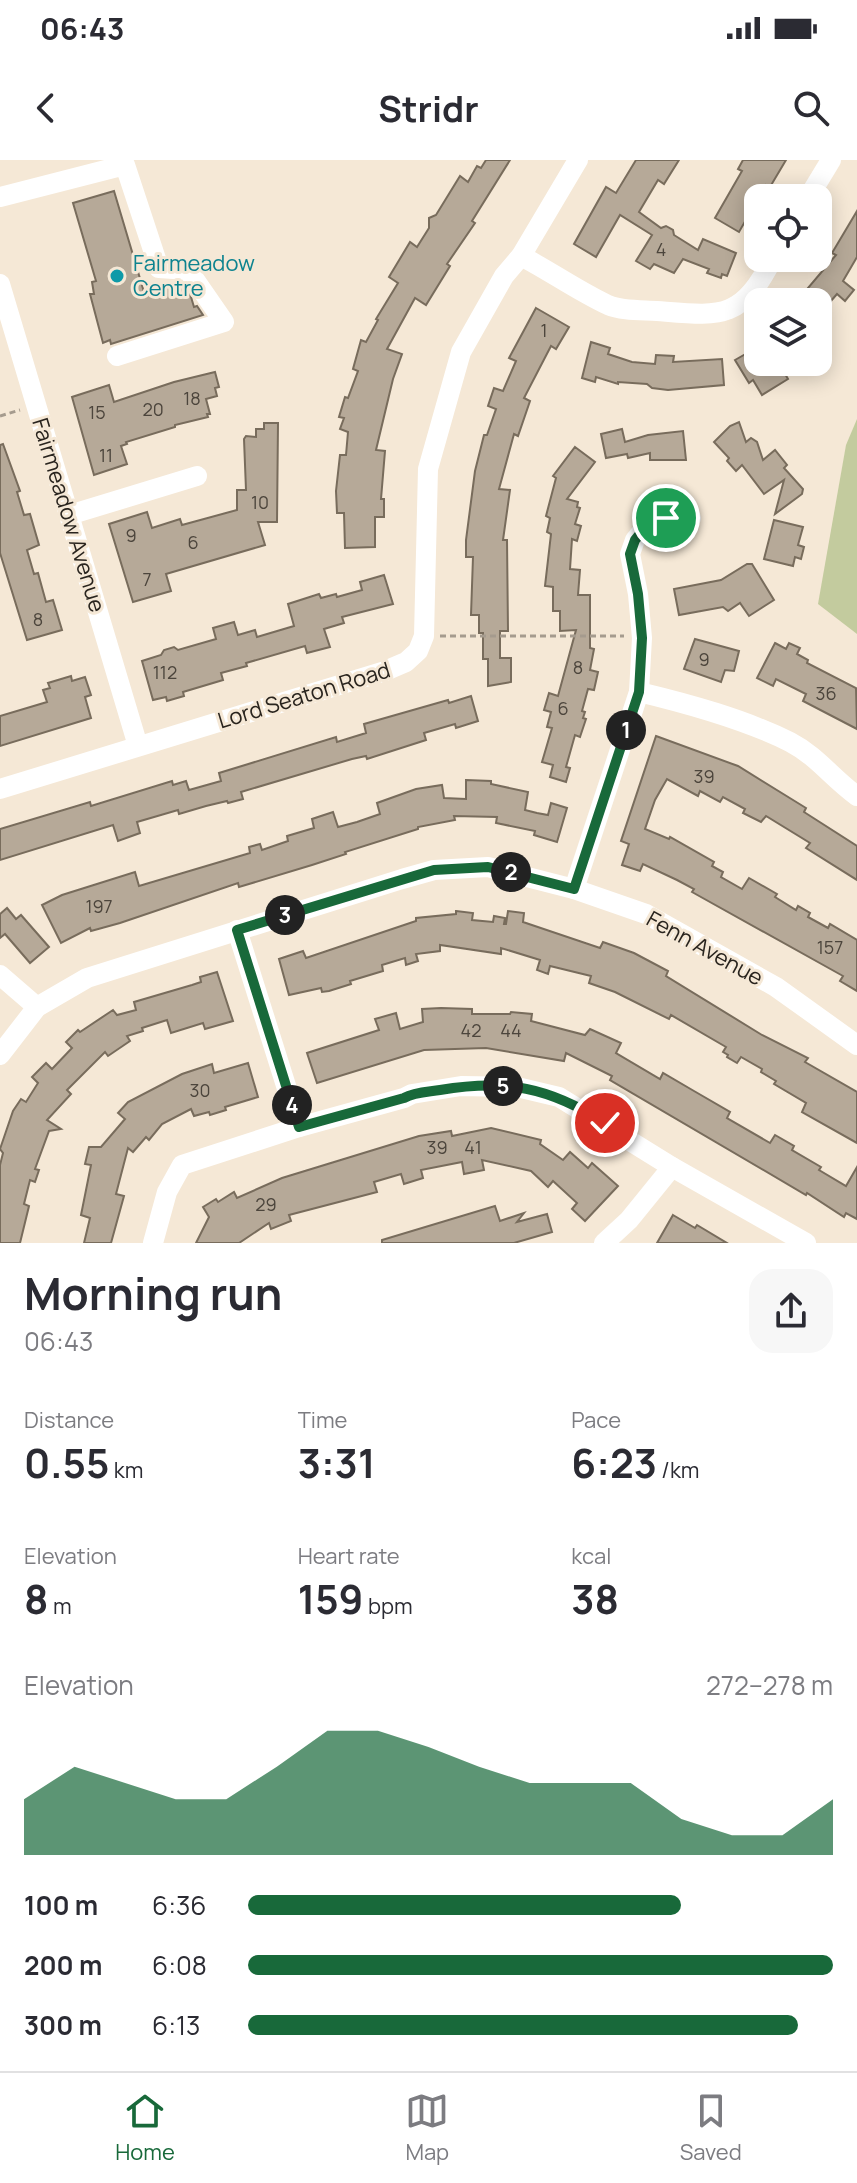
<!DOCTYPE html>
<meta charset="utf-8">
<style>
body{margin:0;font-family:Manrope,sans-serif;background:#f7f7f7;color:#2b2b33;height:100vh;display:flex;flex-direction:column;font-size:30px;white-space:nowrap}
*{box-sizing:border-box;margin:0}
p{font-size:26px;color:#7c7c81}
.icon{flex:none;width:44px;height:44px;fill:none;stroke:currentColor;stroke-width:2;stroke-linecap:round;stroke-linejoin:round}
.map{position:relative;height:1083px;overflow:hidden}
.sheet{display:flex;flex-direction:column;background:#fff;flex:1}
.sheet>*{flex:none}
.fabs{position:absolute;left:744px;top:24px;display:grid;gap:16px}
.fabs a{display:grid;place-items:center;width:88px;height:88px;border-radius:16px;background:#fff;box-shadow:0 4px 20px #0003;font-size:40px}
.pin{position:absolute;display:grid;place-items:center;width:68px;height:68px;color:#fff;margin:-34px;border:4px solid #fff;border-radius:50%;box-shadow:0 2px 8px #0007}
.km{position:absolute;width:40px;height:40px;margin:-20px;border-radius:50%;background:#222;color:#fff;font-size:22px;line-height:40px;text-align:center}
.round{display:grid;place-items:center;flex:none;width:84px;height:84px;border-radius:24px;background:#f7f7f7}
.head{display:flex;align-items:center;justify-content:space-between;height:136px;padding:0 24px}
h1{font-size:44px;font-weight:700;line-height:60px}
.metrics{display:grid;grid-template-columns:repeat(3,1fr);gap:12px;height:136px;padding:8px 24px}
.metrics div{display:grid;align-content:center}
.metrics b{font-size:40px;font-weight:700}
.metrics small{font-size:22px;font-weight:400}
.metrics p{font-size:22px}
.chart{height:224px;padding:16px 24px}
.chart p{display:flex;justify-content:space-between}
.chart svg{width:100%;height:144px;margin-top:8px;fill:#18693a;opacity:.7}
ul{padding:0 24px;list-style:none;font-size:26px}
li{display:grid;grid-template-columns:128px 96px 1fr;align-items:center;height:60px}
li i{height:20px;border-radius:10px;background:#18693a}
.status{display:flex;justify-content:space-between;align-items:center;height:56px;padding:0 40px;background:#fff;direction:ltr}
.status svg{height:22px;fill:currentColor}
header{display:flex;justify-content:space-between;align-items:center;height:104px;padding:0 24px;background:#fff;font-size:36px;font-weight:700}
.dock{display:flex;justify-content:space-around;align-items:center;height:112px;border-top:2px solid #e1e1e2;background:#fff;font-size:22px;color:#7c7c81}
.dock a{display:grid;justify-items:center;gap:4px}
.dock .current{color:#18693a}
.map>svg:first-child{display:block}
.green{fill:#c3cb9e}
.building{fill:#b6a998;stroke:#786c5c;stroke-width:2}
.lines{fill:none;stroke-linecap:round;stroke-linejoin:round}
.path{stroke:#a59b8e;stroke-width:3;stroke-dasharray:6 4;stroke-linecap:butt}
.minor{stroke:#fff;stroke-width:20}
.route-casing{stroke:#fff;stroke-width:16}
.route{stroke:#18693a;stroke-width:10}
.culture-dot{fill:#0f9aa8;stroke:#f5e8d6;stroke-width:3}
.labels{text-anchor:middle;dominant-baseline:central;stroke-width:6;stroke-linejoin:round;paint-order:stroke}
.number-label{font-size:18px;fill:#4c453c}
.culture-label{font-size:22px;fill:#0d838f;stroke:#f5e8d6;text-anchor:start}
.street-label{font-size:22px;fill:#29241e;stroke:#f5e8d6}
</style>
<div class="status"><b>06:43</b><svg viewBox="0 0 49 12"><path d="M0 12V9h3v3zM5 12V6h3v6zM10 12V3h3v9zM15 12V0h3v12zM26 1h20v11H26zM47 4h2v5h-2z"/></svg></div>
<header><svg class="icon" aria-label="back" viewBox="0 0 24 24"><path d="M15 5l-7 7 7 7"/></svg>Stridr<svg class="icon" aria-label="search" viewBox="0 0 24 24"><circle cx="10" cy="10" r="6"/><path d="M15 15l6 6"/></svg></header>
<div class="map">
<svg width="857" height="1083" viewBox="0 0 857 1083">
<rect width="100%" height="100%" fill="#f5e8d6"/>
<path class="green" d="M857 259V474L818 444 846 285Z"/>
<g class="building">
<path d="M486 0H510L472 61 475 63 447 104 450 106 426 145 415 138 387 189 402 194 393 219 376 290 385 291 381 339H384V357H375V387L345 388 344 353H337L336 331 340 295H346L348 272 340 269 344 258 339 257 345 237 348 238 358 211 353 209 361 180 366 182 378 160 376 159 398 123 389 117 410 82 417 87 429 68V58L436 55 460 16 468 22 477 6 481 8Z"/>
<path d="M636 0H679L664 24 658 20 639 52 661 68 666 66 673 70 674 75 698 90 703 79 736 93 727 116 722 114 721 118 707 113 709 109 683 99 674 113 654 104 650 109 636 101 652 75 620 55 596 97 574 84 606 27 616 33Z"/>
<path d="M743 0H786L770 27 766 25 739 72 715 58 742 11 738 9Z"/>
<path d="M114 31 144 132 182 124 191 137 194 147 197 146 203 155 111 184 110 180 103 183 99 168 90 134H94L92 122 96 121 73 43Z"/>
<path d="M857 51V97L843 121 854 130 845 141 837 134 818 156V142H811L802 135 836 95 832 93Z"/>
<path d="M536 148 569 167 556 189 551 186 524 238 530 241 518 276 514 274 499 329 510 330 503 380H507L508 471H500V498H511V522L488 526V499H483V473H479V455H471L473 397H466V380L475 311 484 275H487L496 249 488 246 494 228 503 231 516 201 509 198Z"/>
<path d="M591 182 610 188 608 194 632 202 655 204 656 195 674 196 673 202 722 199 724 225 668 230 652 228 647 224 618 222V224L596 217 595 222 582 218Z"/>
<path d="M758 187V202H778L788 219 762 235 753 220 749 223 735 200Z"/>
<path d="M215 212 219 227 215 228 217 236 206 239 210 254H207L208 257 175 265V267L126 282 127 284 121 286 127 304 94 315 72 237 109 225 114 242 174 222Z"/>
<path d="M739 262 746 282 751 278 757 282 763 300 775 290 787 305 784 308 803 329 802 334 775 354 784 320 764 334 742 305 736 311 727 301 729 298 714 282 730 266Z"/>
<path d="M264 263H278L277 362H258L265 385 166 414 171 431 133 442 109 364 147 352 152 368 180 359 182 365 237 350V330H246L244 279 246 276 256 277V269H264Z"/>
<path d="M622 269 625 282 648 275 683 271 686 300H650V293L628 298 627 294 606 298 601 274Z"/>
<path d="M3 284 20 331 17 332 24 355 30 354 39 385 27 390 34 414 38 413 46 442 53 440 62 470 27 480 0 393V285Z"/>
<path d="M575 287 595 302 567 339 578 342 577 347 580 348 575 364 581 366 577 381 572 379 570 409 580 410 578 435H590V488L594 489 590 510 598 512 594 530 588 529 582 551 585 552 583 558 586 559 580 577 575 575 566 607 570 608 566 622 550 617 553 605 542 602 552 568 547 567 551 552 544 550 549 533 558 536 576 470 560 471V451H553V427L545 426 551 374 547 372 550 358 546 356 556 318 553 316Z"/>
<path d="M774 360 803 367 798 385 804 387 801 399 795 397 793 406 764 399Z"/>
<path d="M747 404H752L774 440 749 456 740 443 728 451 723 447 679 455 674 429 721 420Z"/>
<path d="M384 415 393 444 342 457 344 463 324 469 330 487 307 493 305 486 246 503 247 506 221 513 223 520 183 532 184 536 167 541 166 537 153 540 142 501 161 495 164 490 174 487 178 490 216 479 213 468 234 462 238 475 255 470 257 477 294 466 288 444 319 434 321 438 336 434 337 437 362 430 360 422Z"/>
<path d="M695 479 739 491 734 511 725 510 721 522 684 509Z"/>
<path d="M775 483 786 489 789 483 800 488 797 494 808 500 807 503 856 528 857 569 803 541 806 534 776 519 773 526 757 518Z"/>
<path d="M71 516 72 521 85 517 91 535 85 537 91 558 0 586V556L47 542 43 530 50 528 48 523Z"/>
<path d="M471 536 478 561 456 568 455 564 424 573 426 580 367 599 366 596 352 599 241 632 243 639 228 643 227 641 206 646 179 654 178 650 137 662 140 673 118 681 113 665 0 700V669L90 642 91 646 172 621 173 625 186 621 189 630 221 621 219 613 336 577 337 582 366 573 364 564 448 540 449 543Z"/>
<path d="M656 576 738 606 806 648 804 652 857 686V720L806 688 810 683 766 656 761 662 743 653 745 649 723 637 720 642 700 631 698 636 667 619 655 640 645 669 669 679 670 677 714 702 712 706 723 712 721 717 742 729 749 718 777 734 775 737 796 750 798 746 810 753 808 757 828 768 830 764 857 780V831L840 821 843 816 692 732 694 729 677 720 643 704 640 711 622 705 629 684 621 681Z"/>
<path d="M466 620 491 621V624L528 632 525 650 537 653 548 655 551 643 567 648 557 682 534 675 535 671 496 663 497 657 454 656 455 660 418 667V669L345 692 346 694 312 705 239 727 238 723 120 763 91 771 90 768 61 783 42 745 62 735 135 712 139 726 250 693 249 687 260 684 262 690 288 681 287 676 314 668 312 659 333 652 338 667 357 662 380 654 377 643 416 629 442 625 444 638 466 639Z"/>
<path d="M7 748 16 759 21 755 49 787 30 803 5 774 0 778V754Z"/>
<path d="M456 751 473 753 472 760 493 762 494 756 505 758 504 764H506L508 751 524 753 523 762 600 788 603 782 634 793 668 811 666 816 762 875 808 898 805 902 857 932V983L802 952 806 943 774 924 776 921 761 912 762 909 741 897 737 903 727 897 728 895 723 892 726 887 671 855 669 859 615 832 589 823 591 816 550 806 548 814 537 810 540 800 501 788V794L440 785V791L416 794 418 801 406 805 405 798 382 805 383 811 350 821 351 824 329 831 322 832 321 828 289 835 279 799 303 791 306 798 416 761V758L456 754Z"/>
<path d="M217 812 233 861 205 869 203 863 171 873 167 860 142 868 143 871 127 876 130 881 108 896 105 892 67 930 71 934 47 960 61 969 49 971 35 1009 39 1010 35 1022 30 1020 24 1044 29 1046 20 1083H0V1005L3 993 0 989 13 951 21 939 26 942 38 923 32 917 46 903 52 909 72 888 66 882 78 870 80 872 113 850 117 855 136 850 134 842 192 825 201 822 200 817Z"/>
<path d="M441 848 472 849V854H510L511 852 532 854 531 861 585 875 590 869 621 883 616 893 660 919 663 913 694 931 730 952 727 958 770 983 775 975 794 986 792 990 821 1007 819 1010 846 1026 857 1007V1059L846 1053 844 1057 807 1033 806 1035 610 920 612 916 566 893 564 901 486 888 424 890 317 923 307 893 379 870 375 859 396 853 400 869 423 862 422 849Z"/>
<path d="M248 903 258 937 225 947 226 950 210 955 209 952 194 956 191 949 162 964 149 980 146 977 133 992 128 988 116 1034 124 1036 111 1083H84L90 1058 81 1055 91 1005 85 1004 89 987H101L125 959 118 953 128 942 182 914 212 904 214 913Z"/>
<path d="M491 968 541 980 540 984 563 1000 570 992 588 1008 592 1003 618 1026 585 1061 572 1049 577 1043 553 1021 548 1027 531 1011 482 1000 484 1010 464 1014 462 1002 421 1010 423 1018 404 1024 401 1014 374 1022 377 1032 289 1055 291 1061 271 1069 269 1063 239 1083H196L209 1057 203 1047 216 1039 218 1042 234 1032 237 1038 282 1018 419 976 451 971 452 976Z"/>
<path d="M495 1046 500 1061 524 1053 517 1062 547 1054 552 1072 514 1083H382V1080Z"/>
<path d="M673 1055 695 1068 697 1065 727 1083H657Z"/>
</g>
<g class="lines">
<g class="path">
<path d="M0 256 20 250"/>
<path d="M440 476H624"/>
</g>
<g class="minor">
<path d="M0 37 125 5 159 108 188 110 224 162 117 196"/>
<path d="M808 38 831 0"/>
<path d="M521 96C550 111 578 131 608 145 622 151 641 150 657 151 721 156 741 161 773 98"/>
<path d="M0 124 138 586"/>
<path d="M69 355 197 316"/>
<path d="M639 532C689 544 744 559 790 582 817 596 833 619 857 636"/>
<path d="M0 629 385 511 406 502 418 491 424 476 428 309 461 192 504 116 521 96 578 0"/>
<path d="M574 729 639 532 642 478 638 434 630 394 635 380 644 369 666 358H691"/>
<path d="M237 770 299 967"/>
<path d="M0 815 37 847"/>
<path d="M0 895 37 847 87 818 402 719 434 710 488 707 574 729 646 754 776 827 857 885"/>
<path d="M153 1083 167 1032 182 1005 299 967 404 938 412 934 461 926 517 927 559 937 672 1007 806 1083"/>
<path d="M604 1083 629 1060 672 1007"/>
</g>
</g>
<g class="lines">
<defs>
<path id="route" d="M605 963C549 927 506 919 440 930 428 932 415 932 404 938L299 967 237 770 434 710 488 707 574 729 639 532 642 478 638 434 630 394 635 380 644 369 666 358"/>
</defs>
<use href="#route" class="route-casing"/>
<use href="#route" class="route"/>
</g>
<circle class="culture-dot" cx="117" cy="116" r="8"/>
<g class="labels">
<g class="number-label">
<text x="661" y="89">4</text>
<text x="544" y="170">1</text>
<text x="192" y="238">18</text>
<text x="153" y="249">20</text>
<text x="97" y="252">15</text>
<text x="106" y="295">11</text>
<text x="260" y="342">10</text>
<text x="131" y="375">9</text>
<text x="193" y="382">6</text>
<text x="147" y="419">7</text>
<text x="38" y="459">8</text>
<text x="704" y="499">9</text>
<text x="578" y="507">8</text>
<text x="165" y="512">112</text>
<text x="826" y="533">36</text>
<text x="563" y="548">6</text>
<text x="704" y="616">39</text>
<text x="99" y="746">197</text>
<text x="830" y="787">157</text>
<text x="471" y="870">42</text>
<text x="511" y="870">44</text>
<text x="200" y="930">30</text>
<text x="437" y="987">39</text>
<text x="473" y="987">41</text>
<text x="266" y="1044">29</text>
</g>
<g class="culture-label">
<text x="133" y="103">Fairmeadow<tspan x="133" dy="25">Centre</tspan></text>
</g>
<g class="street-label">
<text transform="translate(69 355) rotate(73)">Fairmeadow Avenue</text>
<text transform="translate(304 535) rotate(-17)">Lord Seaton Road</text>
<text transform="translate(705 788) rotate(29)">Fenn Avenue</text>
</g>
</g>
</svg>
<div class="fabs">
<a><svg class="icon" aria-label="locate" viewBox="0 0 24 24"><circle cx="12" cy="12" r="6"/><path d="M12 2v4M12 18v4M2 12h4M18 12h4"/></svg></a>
<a><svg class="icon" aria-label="layers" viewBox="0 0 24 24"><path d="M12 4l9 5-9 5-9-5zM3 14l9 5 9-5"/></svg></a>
</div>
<div class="pin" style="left:666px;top:358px;background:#1e9e55"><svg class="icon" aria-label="arrive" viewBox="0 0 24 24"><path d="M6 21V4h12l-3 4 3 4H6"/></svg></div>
<div class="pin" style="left:605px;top:963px;background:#d93025"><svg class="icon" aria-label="check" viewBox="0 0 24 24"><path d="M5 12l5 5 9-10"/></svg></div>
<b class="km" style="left:626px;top:570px">1</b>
<b class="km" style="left:511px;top:712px">2</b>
<b class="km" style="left:285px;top:755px">3</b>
<b class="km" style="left:292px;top:945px">4</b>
<b class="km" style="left:503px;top:926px">5</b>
</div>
<section class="sheet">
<div class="head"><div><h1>Morning run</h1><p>06:43</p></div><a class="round"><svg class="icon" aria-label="share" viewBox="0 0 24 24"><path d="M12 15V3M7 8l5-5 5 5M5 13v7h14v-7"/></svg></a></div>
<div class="metrics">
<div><p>Distance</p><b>0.55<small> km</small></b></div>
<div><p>Time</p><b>3:31</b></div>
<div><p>Pace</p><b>6:23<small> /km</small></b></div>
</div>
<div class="metrics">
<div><p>Elevation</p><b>8<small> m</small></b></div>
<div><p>Heart rate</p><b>159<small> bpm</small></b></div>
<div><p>kcal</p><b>38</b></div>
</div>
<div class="chart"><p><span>Elevation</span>272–278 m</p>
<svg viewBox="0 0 160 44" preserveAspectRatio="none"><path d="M0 44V27L10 17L20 22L30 27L40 27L50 17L60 6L70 6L80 11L90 17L100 22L110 22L120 22L130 33L140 38L150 38L160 27V44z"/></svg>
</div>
<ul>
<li><b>100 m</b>6:36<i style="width:74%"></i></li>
<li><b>200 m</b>6:08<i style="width:100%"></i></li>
<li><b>300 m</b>6:13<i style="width:94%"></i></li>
</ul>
</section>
<nav class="dock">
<a class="current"><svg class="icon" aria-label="home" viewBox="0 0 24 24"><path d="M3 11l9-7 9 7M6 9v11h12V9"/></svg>Home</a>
<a><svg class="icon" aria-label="map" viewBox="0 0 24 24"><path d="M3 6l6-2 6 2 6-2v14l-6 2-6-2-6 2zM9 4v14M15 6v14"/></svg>Map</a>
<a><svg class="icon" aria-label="saved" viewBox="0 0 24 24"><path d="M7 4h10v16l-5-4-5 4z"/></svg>Saved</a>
</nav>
